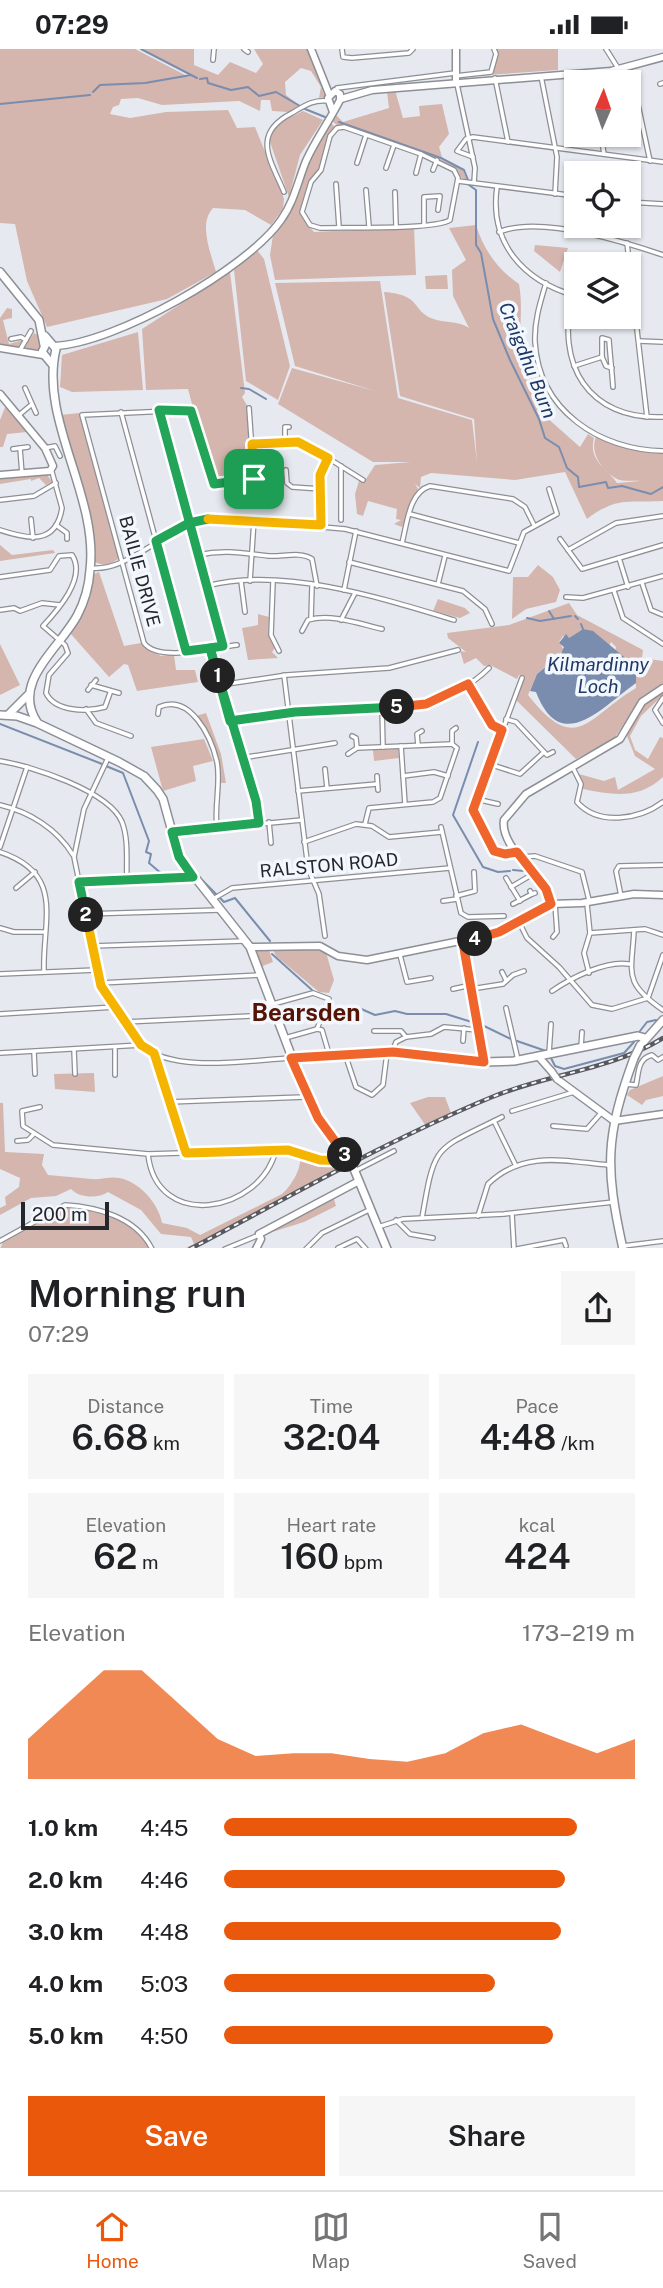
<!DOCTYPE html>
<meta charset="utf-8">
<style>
body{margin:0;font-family:"Public Sans",sans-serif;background:#f6f6f6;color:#202124;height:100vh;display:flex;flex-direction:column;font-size:26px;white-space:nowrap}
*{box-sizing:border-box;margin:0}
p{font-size:23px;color:#757577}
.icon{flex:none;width:38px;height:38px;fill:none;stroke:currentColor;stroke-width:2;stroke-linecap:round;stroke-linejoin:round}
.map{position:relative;height:1199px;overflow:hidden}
.sheet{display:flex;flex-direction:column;background:#fff;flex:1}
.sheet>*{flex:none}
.needle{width:46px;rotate:2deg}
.fabs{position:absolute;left:564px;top:21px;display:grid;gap:14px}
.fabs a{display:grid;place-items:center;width:77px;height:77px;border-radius:0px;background:#fff;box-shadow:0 2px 5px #0004;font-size:35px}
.scale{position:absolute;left:21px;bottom:18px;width:88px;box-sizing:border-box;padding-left:7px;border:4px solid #252629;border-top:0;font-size:19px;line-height:24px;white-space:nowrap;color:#252629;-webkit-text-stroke:5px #f3f7fe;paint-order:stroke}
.pin{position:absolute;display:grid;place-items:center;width:60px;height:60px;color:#fff;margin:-30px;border-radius:14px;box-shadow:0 4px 10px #0006}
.km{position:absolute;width:35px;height:35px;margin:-18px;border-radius:50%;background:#222;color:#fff;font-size:19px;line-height:35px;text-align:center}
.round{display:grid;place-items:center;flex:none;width:74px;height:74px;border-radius:0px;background:#f6f6f6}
.headline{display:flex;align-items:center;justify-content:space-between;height:119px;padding:0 28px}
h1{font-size:38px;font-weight:600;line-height:52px}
.metrics{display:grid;grid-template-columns:repeat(3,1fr);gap:10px;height:119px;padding:7px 28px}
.metrics div{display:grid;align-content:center;border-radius:0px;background:#f6f6f6;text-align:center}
.metrics b{font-size:35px;font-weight:600}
.metrics small{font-size:19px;font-weight:400}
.metrics p{font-size:19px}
.chart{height:196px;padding:14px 28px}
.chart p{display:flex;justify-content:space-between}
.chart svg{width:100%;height:126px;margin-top:7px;fill:#ea580c;opacity:.7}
.cta{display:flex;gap:14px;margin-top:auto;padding:14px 28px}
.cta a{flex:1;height:80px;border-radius:0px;background:#ea580c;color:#fff;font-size:28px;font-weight:600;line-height:80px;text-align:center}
.cta a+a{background:#f6f6f6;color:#202124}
ul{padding:0 28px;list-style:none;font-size:23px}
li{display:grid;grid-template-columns:112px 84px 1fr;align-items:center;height:52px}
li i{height:18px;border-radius:9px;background:#ea580c}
.status{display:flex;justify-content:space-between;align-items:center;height:49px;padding:0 35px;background:#fff;direction:ltr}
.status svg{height:19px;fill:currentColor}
.dock{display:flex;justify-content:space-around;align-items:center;height:98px;border-top:2px solid #e0e0e0;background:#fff;font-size:19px;color:#757577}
.dock a{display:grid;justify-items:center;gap:4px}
.dock .selected{color:#ea580c}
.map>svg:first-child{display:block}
.green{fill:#d4b6ae;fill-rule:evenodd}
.water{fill:#7a8dae}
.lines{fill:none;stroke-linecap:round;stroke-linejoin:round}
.stream{stroke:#7a8dae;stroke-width:2}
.street-casing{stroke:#8c8f95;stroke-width:6}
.secondary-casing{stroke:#8c8f95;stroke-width:9}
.primary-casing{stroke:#8c8f95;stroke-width:10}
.street{stroke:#fff;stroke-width:3.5}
.secondary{stroke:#fff;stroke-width:6}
.primary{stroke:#fff;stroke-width:7}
.rail-casing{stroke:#58595d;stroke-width:4.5}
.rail{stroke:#f3f7fe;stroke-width:2;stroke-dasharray:5;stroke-linecap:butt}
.secondary-bridge-casing{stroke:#8c8f95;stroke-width:9;stroke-linecap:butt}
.primary-bridge-casing{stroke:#8c8f95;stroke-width:10;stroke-linecap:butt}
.secondary-bridge{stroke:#fff;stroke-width:6}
.primary-bridge{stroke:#fff;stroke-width:7}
.split-1-casing{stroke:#fff;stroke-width:14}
.split-2-casing{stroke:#fff;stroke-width:14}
.split-3-casing{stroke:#fff;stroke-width:14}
.split-4-casing{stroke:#fff;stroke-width:14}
.split-5-casing{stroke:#fff;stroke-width:14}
.split-6-casing{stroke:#fff;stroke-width:14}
.split-7-casing{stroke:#fff;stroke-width:14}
.split-1{stroke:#22a559;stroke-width:9}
.split-2{stroke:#22a559;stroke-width:9}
.split-3{stroke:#f5b400;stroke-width:9}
.split-4{stroke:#f0652b;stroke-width:9}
.split-5{stroke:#f0652b;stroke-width:9}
.split-6{stroke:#22a559;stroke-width:9}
.split-7{stroke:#f5b400;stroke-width:9}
.labels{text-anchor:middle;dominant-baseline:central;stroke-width:7;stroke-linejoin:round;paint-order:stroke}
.street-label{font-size:18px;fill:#252629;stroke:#f3f7fe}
.water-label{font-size:19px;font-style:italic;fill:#203865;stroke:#f3f7fe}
.district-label{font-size:24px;font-weight:bold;fill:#561404;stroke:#f3f7fe}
</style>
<div class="status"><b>07:29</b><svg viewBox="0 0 49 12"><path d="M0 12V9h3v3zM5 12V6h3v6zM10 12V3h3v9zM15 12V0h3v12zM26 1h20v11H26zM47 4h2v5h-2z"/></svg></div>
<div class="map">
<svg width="663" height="1200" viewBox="0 0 663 1200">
<rect width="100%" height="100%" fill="#e6eaf0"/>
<g class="green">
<path d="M0 0H135L189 28 190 26 142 0H194V16L218 26 230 13 256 24 263 15 254 0H308L325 48 319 49 321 38 311 22 301 19 285 33 286 46 300 57 288 63 272 62 270 51H261L260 62 239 52 162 56 138 49 121 50 119 56 113 58 110 65 130 69 166 63 228 61 237 79 255 78 284 150 283 160 271 176 245 161 213 159C198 175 211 204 216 223L167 250 47 278 27 232 15 175 0 174Z"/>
<path d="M495 0H558V21L461 28 493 24Z"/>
<path d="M395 41 403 69 420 67 419 57 442 55 449 85 439 98 442 108 427 104 463 121 467 131 462 129C451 112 360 76 338 77L331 71 335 65 343 73 389 59 387 43Z"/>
<path d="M303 62 323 71 300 106 289 148 269 90 277 75Z"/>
<path d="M330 73 335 78C325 91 327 106 320 120 306 145 290 158 314 183L414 178 416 226 275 231 270 206 273 186 292 157 317 94Z"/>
<path d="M476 176C484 201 497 220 519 235 525 267 514 298 526 331L539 327 527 335 545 367 580 398 588 385 594 389C588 412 607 419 617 434L640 432C633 431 624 433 617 430 603 422 589 405 596 388L628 400 663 404V452C629 454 617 447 587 470L565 423 515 431 431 424 421 428 420 439 415 435 418 440 402 478 394 475 401 471 396 470 397 460 368 452 363 467 357 465 355 445 359 432 364 433 375 416 411 413H373L278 355 292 319 375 342 295 317 275 234 380 232 398 349 472 371 477 413 474 370 400 347 384 243C425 246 410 264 437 271 448 274 459 272 469 279L453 247 452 221 466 211 449 179Z"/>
<path d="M535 196 568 199 560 223 534 202Z"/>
<path d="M257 201 264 210 290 317 278 351 246 332 234 221Z"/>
<path d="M230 223 245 344 242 348 248 358 253 429 217 435 213 433 188 340 146 341 142 280Z"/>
<path d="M447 226 448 240H426L425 227Z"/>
<path d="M7 259 12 260V269L3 271 9 295 23 291 17 300 0 297V269Z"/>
<path d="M138 283 143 341 72 343 60 338 62 306Z"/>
<path d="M34 284 42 288 41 298 33 303 22 300Z"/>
<path d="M6 356 27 383 7 385 3 398H0V371Z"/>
<path d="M79 364 120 509 107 517 94 513 93 488 61 366Z"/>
<path d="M46 424 52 433 46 436 39 429 31 432V430L0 435V428Z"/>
<path d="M0 496 12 506 53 501 55 504 0 512Z"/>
<path d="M538 516 553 528 560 541 556 553 526 560 512 570 513 528H528Z"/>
<path d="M99 523 124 597 141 594 161 607 174 606 176 621H195L198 633 137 642 128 616 124 615 109 628 70 584 81 568 94 525Z"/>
<path d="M438 550 465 559 470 564 460 569 433 562Z"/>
<path d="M569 554 577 566 643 601 642 609 663 612V635L641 650 613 691 576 710 516 651 523 628 519 626 517 630 490 616 484 617 476 609 464 615 460 602 466 603 448 589 447 584 509 576ZM583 580 596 585 609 597 611 593 616 598 615 603 635 618 636 639C587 668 577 708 528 646L537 625 564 601 559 593 563 587 569 589Z"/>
<path d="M258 565 269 568 268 585 275 599 272 603 278 609 248 611 242 579 258 576Z"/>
<path d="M0 595 20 636 0 646Z"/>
<path d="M663 641V646L641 667 630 687 635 701 648 710 660 688 663 689V728C638 751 613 746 583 740L579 725 604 732 615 728 618 741 655 720 635 707 627 687 639 661Z"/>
<path d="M206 664 221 705 226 734H221L218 711 196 667Z"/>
<path d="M204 690 213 712 193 717 196 732 163 742 151 698Z"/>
<path d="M398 700 399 709 374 712 373 701Z"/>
<path d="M325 900 334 931 329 944 319 943 276 907 273 901Z"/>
<path d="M269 901 273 913 260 918 255 902Z"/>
<path d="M94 1024 95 1043 55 1040 54 1025Z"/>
<path d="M663 1027V1047L646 1051 642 1056 627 1046 630 1041Z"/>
<path d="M428 1048H445L451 1064 426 1077 410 1054Z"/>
<path d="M0 1054H3L5 1103 44 1105 42 1116 48 1126C63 1127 78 1129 91 1130 101 1131 110 1127 119 1129 139 1132 159 1155 162 1174L187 1179 200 1186 282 1145C291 1137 302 1120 300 1107L320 1114 345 1116 194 1197 185 1199 194 1195 191 1188 161 1185 141 1161 108 1143C98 1150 79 1149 71 1140L56 1147 31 1149 0 1166V1159L6 1156 5 1148 19 1138 20 1129 0 1120Z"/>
<path d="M333 1147 336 1157 304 1173 269 1184Z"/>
<path d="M64 1157C99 1162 130 1169 150 1200H0L4 1191Z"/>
</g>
<path class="water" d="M583 580 593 582 636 618V634C603 657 561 708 536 643L530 642 537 625 561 605 564 598 559 594 566 585 569 589Z"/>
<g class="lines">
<g class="stream">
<path d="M141 0 197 29"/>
<path d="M200 30 207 29 208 34 231 41 248 38 259 47 276 43 300 57"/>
<path d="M93 43 100 36 145 34 191 26"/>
<path d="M0 55 90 46"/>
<path d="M305 60 325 68"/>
<path d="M339 73 441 109 464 121 468 131"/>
<path d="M469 136 476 141V196L481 204 493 270 510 311 539 370 545 389 559 398 567 419 578 428 579 438 606 433 608 439 622 437 651 445 663 438"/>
<path d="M241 339 249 340 266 350"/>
<path d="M549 562 554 570"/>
<path d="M575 567 578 570"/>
<path d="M527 569 540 572 571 567"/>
<path d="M581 575 583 580"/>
<path d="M0 675 102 715"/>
<path d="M478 693 453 766 483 818 498 823 510 822"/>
<path d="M106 717 123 724 149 792 146 803 151 805 149 814 162 825 183 827"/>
<path d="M513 821 524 822"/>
<path d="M202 831 224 853 235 849 270 892"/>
<path d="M272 905 312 941"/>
<path d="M331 958 359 959 375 966 395 962 407 965H446L475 974"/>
<path d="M480 975 513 991"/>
<path d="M640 982 647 973 656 971"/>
<path d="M517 992 546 1002"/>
<path d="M551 1009 555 1017 564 1020 624 1004 634 993"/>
</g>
<defs>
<g id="street">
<path d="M244 0 248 3"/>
<path d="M342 0 343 8 352 9 409 4 413 0"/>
<path d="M606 0 618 19"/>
<path d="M213 11 214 0"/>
<path d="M622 20 637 51 650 112"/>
<path d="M455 27 491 23 496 5 494 0"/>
<path d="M541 27 557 108 555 145"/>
<path d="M495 29 508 93"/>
<path d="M457 35 475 119 474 133"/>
<path d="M660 35 663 34"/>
<path d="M337 39 455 24"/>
<path d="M344 78 421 105 454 121 458 129 450 171C435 181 343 178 320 179L310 176 302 163 311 133 321 121 330 87 337 79Z"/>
<path d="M601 86 604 105"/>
<path d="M473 108 457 102 466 90 473 88 663 113"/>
<path d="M357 114 366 86"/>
<path d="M386 119 394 96"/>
<path d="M433 121 437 111"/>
<path d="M416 124 421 105"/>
<path d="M458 132 576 147"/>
<path d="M336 135 339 178"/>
<path d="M497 138C489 194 523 232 576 247"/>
<path d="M366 141 369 177"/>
<path d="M284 143C270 110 251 85 292 64 304 57 314 50 328 52"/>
<path d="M395 143 396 177"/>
<path d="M628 153 663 155"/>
<path d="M424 176V148L440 147 438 161"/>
<path d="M499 183C540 166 622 192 663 206"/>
<path d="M627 194 647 368"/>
<path d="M546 234C540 254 534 273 535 293 539 362 600 401 663 402"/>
<path d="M569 245 576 227"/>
<path d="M573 246C555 315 588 371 663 368"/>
<path d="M11 290 21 288 26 291"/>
<path d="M639 292 663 293"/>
<path d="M20 301 31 282"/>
<path d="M574 317 602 308"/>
<path d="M612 319 606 317 602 308V289L609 291C610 307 612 322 613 338"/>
<path d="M25 339 36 364"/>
<path d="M159 361 223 597"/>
<path d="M121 363 186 602"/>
<path d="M19 366 31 356"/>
<path d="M285 393V378H289"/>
<path d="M252 395 304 394 363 431"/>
<path d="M20 399 22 425"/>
<path d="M45 399 55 397 60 407"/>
<path d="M13 400 28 398"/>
<path d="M341 417V471"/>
<path d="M286 421 287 434 292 438 321 440"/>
<path d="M0 451 34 447 56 434"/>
<path d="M410 465 519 494"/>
<path d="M31 470 33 489"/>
<path d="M56 476 67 484V490"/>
<path d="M321 476 320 426 328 409"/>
<path d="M0 481C27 490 56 497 62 459L52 423"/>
<path d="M560 490 582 520 619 509 628 538"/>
<path d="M402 494C407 475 409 443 430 437L513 450 525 458 534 476"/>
<path d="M568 501 616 474 663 467"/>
<path d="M198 506C224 500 243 504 269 507 282 508 301 502 312 510L317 537"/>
<path d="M619 509 663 496"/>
<path d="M349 513 463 542 485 560 492 575"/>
<path d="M91 519C131 524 170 471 220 469L345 480 509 522 524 483 557 465 549 440"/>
<path d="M0 528 50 521 59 507 72 506C87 529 57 562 43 577L65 596 68 604 49 626 46 644C55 663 87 663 105 658L110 644"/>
<path d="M241 532 245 563"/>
<path d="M250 532 254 471"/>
<path d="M273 533 271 586 279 602"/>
<path d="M642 534 651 561 663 566"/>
<path d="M438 535 445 507"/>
<path d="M207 537C281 517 382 549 454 571"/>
<path d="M344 541 356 482"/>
<path d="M614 542 623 569 663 595"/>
<path d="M566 548 583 549 663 527"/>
<path d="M0 561 14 559 20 562 42 554 60 556"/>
<path d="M311 570 312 537"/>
<path d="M341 571 355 544"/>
<path d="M302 582 308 571C331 564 360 575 382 580"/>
<path d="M237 596C215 598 159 614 144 594L82 366 190 361 211 432 218 436 254 430 249 359"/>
<path d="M210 599 256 752 259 774"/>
<path d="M284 626 308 819 319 845 325 887"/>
<path d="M91 636 119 644"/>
<path d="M220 636 287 626 389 619 458 601"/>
<path d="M468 636 492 676 502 681"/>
<path d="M88 641 96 631"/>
<path d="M663 649 655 661 663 674"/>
<path d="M382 659 383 698"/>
<path d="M86 660 96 674 131 687"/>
<path d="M158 665 159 658C190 644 211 687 217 713 221 735 214 757 217 779"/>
<path d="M230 672C252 669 273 665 294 663 361 658 437 671 489 619"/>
<path d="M352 687 356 689 357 699"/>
<path d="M452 695V682L456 679"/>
<path d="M418 696 417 685 422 682"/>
<path d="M401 697 405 755"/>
<path d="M544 703 547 706 553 703"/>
<path d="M348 705 357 699 452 695 457 699 440 749 433 753 369 759 365 775"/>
<path d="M108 709 84 760 74 808 99 931 141 996"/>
<path d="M241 709 335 694"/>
<path d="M0 712C32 717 109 742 122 773 129 791 126 814 127 832"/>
<path d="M489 715 520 725 544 703 516 673 506 670"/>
<path d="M573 719 581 735 577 753C598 777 639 771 663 753"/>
<path d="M325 720 327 739"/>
<path d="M377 727 378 741"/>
<path d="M403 727 434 723 448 727"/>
<path d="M298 742 377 735"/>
<path d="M476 750 498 755"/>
<path d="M0 756C30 763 57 780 73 806"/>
<path d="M269 773 271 794"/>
<path d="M441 778 461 864 468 868 504 867"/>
<path d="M174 783 302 771"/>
<path d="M304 793 356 775 372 777 389 788 442 783"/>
<path d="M0 798 27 718"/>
<path d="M0 803C66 825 42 871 44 923"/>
<path d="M516 804 494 802 473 761 522 629"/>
<path d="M521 808 535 807 582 823 589 851"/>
<path d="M506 829 520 852"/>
<path d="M79 833 193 828"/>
<path d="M511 838 533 825"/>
<path d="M16 839 35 823"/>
<path d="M530 842 532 845 535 844"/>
<path d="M456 847 475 842 474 823"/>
<path d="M621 847 616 822 619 817 663 816"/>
<path d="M213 850 232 839 450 819"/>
<path d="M443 852 457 850"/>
<path d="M513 855 532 845"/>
<path d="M587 855 590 884 584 904 589 924"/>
<path d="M85 865 220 861"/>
<path d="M519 873 527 889 559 918 592 956 612 960 648 949 663 906"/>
<path d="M0 879 14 883H45"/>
<path d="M634 881C632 924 622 933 663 961"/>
<path d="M590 884 645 880 663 886"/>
<path d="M553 888 557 883 555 855"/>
<path d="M463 894 484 1012"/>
<path d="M92 897 244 892"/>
<path d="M400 906 407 933 431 929"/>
<path d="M502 923 506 931"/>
<path d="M0 925 96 921"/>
<path d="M100 934 261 926"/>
<path d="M453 940 471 936"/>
<path d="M471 940 503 935 513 926 524 922"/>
<path d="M552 942C571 929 606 911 629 915"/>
<path d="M273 955 313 944 329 950 317 980"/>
<path d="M506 959 518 1011"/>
<path d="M0 965 115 958"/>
<path d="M125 973 274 966"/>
<path d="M317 980 322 981 329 1005"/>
<path d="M374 982H401L406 988 431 985 444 978 478 981"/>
<path d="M285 989 317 980"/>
<path d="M463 992 464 979"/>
<path d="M581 998 582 983"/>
<path d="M115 1000V1026"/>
<path d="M74 1001 75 1025"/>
<path d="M393 1001 396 993 406 988"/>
<path d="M34 1003 35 1025"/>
<path d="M0 1004 141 996C173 1025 250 1011 291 1009"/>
<path d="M154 1004 186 1104"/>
<path d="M549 1004 551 975"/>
<path d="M346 1008 356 1038 372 1046 383 1036 387 1004"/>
<path d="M625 1035 636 1036C639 1024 637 1010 652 1006L658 1011 663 1008"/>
<path d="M169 1053 305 1048"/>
<path d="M40 1058 22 1062 23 1077 53 1096 148 1105 284 1101 320 1111 349 1112"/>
<path d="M512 1062 574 1043"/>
<path d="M494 1072 516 1117"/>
<path d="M553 1077 587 1080 602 1063"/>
<path d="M17 1092 28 1091 33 1086"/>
<path d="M148 1105C156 1182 260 1165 276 1101"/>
<path d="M355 1122 394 1102"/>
<path d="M512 1165 514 1200"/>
<path d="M478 1167 488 1135C523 1101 565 1112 608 1116"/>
<path d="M422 1169C435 1093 434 1102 502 1068"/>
<path d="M396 1171 410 1185 433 1189"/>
<path d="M378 1178 403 1170 504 1165 614 1153"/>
<path d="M0 1192 65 1156C97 1158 136 1168 152 1200"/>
<path d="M623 1197 663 1192"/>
<path d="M338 1199 357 1190 366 1200"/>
<path d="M225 1200 259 1186"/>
<path d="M306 1200 322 1184 369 1161"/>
<path d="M517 1200 564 1191 566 1197"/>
</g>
<g id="secondary">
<path d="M311 0 329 45"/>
<path d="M456 0V33"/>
<path d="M341 50 372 41 611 22 663 8"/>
<path d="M54 297C114 295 247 220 281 171 294 153 298 132 306 112 316 90 330 71 340 51V45L335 42 328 49 333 63"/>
<path d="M0 299 43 306"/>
<path d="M0 345 45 399 53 417 50 422 0 426"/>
<path d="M551 855C545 829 499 798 504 771L526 745 620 690 642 653 663 639"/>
<path d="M250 898 320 897 338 907 367 911 494 885 551 855 582 854 634 845 663 846"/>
<path d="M538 1007 552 1023"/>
<path d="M557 1030 614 1072 663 1065"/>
<path d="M256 1200 261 1190 259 1185 359 1132"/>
</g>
<g id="primary">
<path d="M0 223 39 271 44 296"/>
<path d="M46 295 42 303 52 315"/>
<path d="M0 666 17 667 37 674 119 713 144 727 157 741 163 750 179 808 250 898 307 1048 323 1077 351 1114"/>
<path d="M8 666 28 646"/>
<path d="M37 673C11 633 59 600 77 567 85 552 89 537 90 521 99 447 39 371 56 300L45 287"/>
<path d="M640 997 663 971"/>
<path d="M291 1009 393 1003 484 1013 514 1012 638 987 645 989"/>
<path d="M354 1120 387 1200"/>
<path d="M623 1200C605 1118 605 1088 634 1009"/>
</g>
</defs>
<use href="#street" class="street-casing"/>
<use href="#secondary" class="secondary-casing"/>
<use href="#primary" class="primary-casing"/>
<use href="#street" class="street"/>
<use href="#secondary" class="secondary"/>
<use href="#primary" class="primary"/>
<defs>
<path id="rail" d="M190 1200C289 1148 388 1091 492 1048 547 1025 611 1021 663 989"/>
</defs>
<use href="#rail" class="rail-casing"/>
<use href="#rail" class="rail"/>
<defs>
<path id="secondary-bridge" d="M552 1023 557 1030"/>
<g id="primary-bridge">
<path d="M634 1009 640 997"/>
<path d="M351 1114 354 1120"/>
</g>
</defs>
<use href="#secondary-bridge" class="secondary-bridge-casing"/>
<use href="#primary-bridge" class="primary-bridge-casing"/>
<use href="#secondary-bridge" class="secondary-bridge"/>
<use href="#primary-bridge" class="primary-bridge"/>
</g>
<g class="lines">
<defs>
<path id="split-1" d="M218 627 210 599 223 597 159 361 191 362 214 435 254 430"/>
<path id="split-2" d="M86 866 79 833 193 828 179 808 172 783 259 774 256 752 218 627"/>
<path id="split-3" d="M86 866 101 937 141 996 154 1004 186 1104 288 1101 320 1111 350 1112 345 1106"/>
<path id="split-4" d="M345 1106 318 1069 291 1009 393 1003 484 1013 463 894 475 890"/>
<path id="split-5" d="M397 658 426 655 468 635 492 676 502 681 473 761 494 802 505 805 517 803 546 840 551 855 499 883 475 890"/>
<path id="split-6" d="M208 470 189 474 156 492 186 602 210 599 230 672 295 663 397 658"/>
<path id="split-7" d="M208 470 321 476 320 426 328 409 298 393 252 395 254 430"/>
</defs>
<use href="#split-1" class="split-1-casing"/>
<use href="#split-2" class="split-2-casing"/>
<use href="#split-3" class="split-3-casing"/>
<use href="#split-4" class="split-4-casing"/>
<use href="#split-5" class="split-5-casing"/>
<use href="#split-6" class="split-6-casing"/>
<use href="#split-7" class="split-7-casing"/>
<use href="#split-1" class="split-1"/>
<use href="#split-2" class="split-2"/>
<use href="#split-3" class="split-3"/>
<use href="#split-4" class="split-4"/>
<use href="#split-5" class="split-5"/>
<use href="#split-6" class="split-6"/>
<use href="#split-7" class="split-7"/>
</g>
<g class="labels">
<g class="street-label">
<text transform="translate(140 522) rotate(75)">BAILIE DRIVE</text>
<text transform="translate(329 816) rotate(-5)">RALSTON ROAD</text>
</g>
<g class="water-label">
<text transform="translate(528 311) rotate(68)">Craigdhu Burn</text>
<text x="598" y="615">Kilmardinny<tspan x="598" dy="22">Loch</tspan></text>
</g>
<g class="district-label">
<text x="306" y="963">Bearsden</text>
</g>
</g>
</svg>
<div class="fabs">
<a><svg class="needle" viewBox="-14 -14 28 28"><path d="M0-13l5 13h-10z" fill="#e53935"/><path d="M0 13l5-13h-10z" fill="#757577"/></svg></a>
<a><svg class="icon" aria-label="locate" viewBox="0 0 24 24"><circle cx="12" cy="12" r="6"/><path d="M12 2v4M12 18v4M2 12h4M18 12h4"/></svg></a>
<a><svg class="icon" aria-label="layers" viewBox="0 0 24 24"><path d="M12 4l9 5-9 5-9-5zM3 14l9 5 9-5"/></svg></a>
</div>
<div class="scale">200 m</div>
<div class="pin" style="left:254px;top:430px;background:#1e9e55"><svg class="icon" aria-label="arrive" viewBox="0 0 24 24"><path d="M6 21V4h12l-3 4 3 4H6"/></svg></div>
<b class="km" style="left:218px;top:627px">1</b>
<b class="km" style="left:86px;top:866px">2</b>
<b class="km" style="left:345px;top:1106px">3</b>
<b class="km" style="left:475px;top:890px">4</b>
<b class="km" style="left:397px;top:658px">5</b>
</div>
<section class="sheet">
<div class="headline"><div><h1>Morning run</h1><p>07:29</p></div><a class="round"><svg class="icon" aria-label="share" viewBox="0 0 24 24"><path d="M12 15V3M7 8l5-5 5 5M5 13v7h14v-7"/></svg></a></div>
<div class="metrics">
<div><p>Distance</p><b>6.68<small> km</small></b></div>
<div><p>Time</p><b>32:04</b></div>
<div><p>Pace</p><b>4:48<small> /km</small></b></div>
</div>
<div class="metrics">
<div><p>Elevation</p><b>62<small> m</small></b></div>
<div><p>Heart rate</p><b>160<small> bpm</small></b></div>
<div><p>kcal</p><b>424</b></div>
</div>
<div class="chart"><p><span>Elevation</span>173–219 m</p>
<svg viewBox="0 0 160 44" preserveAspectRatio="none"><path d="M0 44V30L10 18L20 6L30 6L40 18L50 30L60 36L70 35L80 35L90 37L100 38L110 35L120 28L130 25L140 30L150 35L160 30V44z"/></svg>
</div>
<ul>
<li><b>1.0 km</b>4:45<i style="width:86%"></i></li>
<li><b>2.0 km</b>4:46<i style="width:83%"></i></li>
<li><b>3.0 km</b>4:48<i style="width:82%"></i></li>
<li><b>4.0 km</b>5:03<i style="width:66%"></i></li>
<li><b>5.0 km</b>4:50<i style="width:80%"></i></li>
</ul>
<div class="cta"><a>Save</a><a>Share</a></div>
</section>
<nav class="dock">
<a class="selected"><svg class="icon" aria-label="home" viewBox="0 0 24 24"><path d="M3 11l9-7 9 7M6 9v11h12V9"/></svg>Home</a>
<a><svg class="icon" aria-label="map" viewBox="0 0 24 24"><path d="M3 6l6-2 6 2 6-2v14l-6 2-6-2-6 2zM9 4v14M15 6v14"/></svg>Map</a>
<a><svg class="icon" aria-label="saved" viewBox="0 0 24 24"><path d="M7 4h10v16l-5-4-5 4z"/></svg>Saved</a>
</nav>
